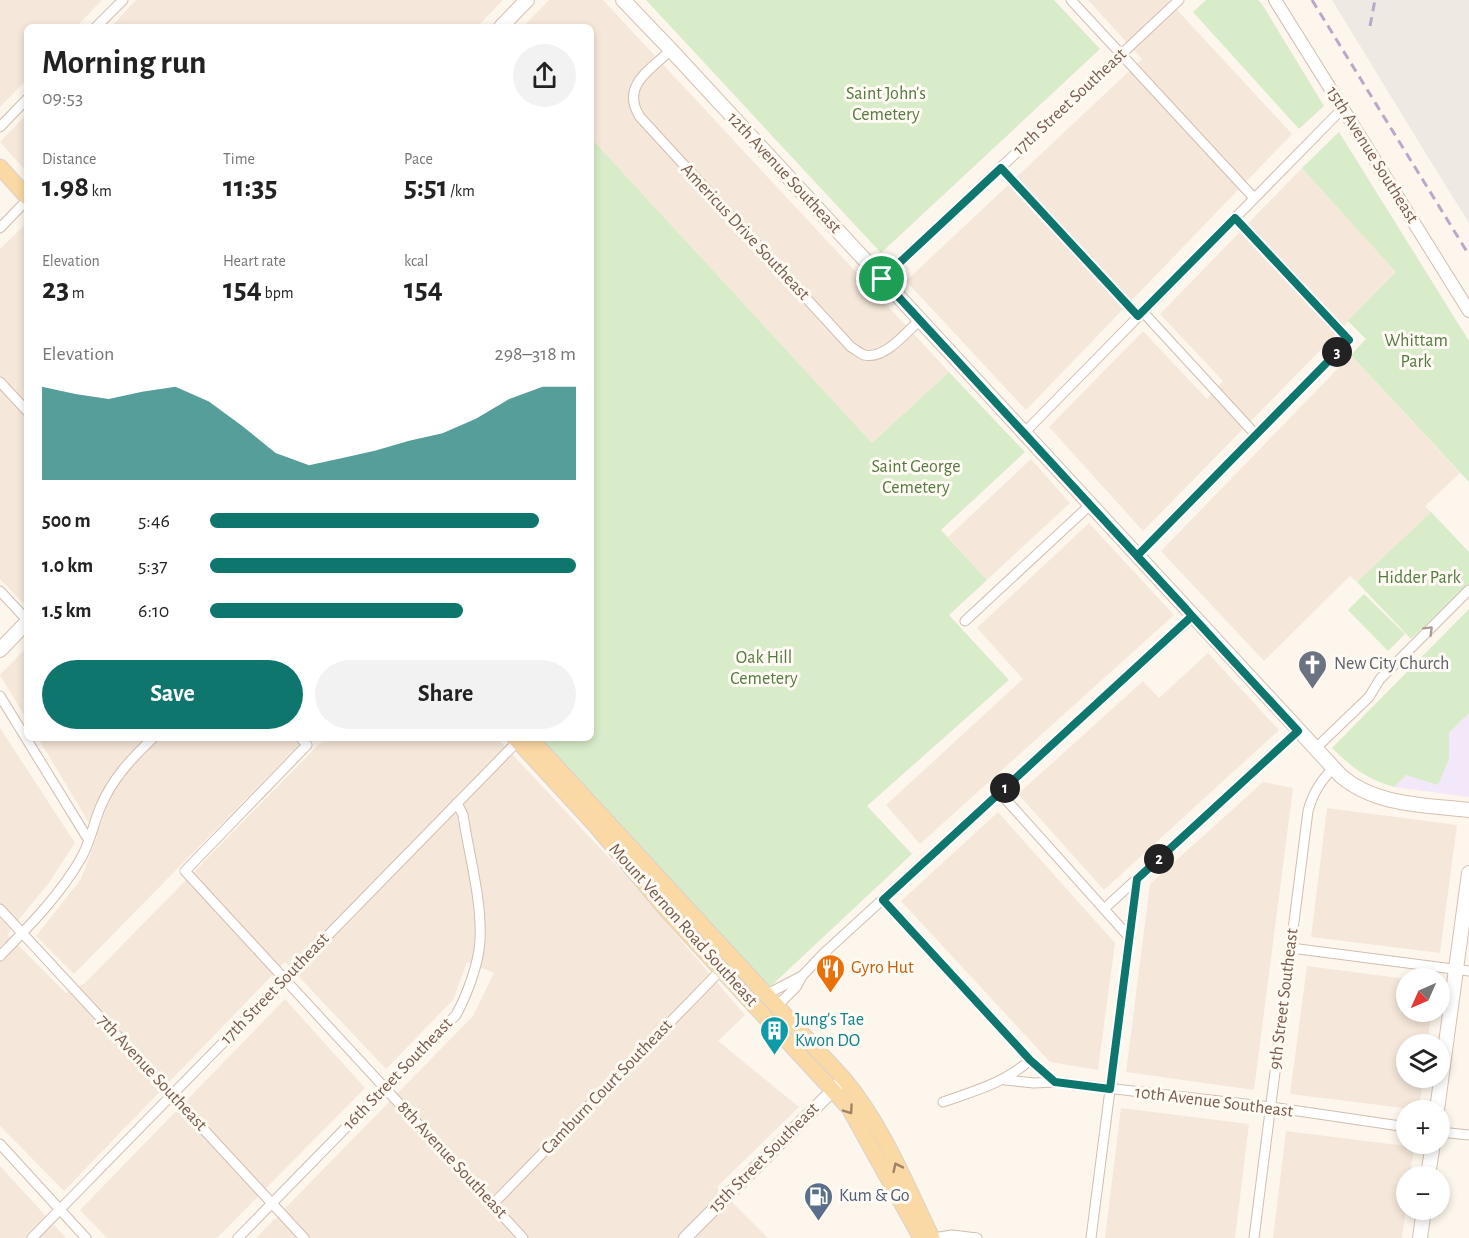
<!DOCTYPE html>
<meta charset="utf-8">
<style>
body{margin:0;font-family:"Alegreya Sans",sans-serif;background:#f2f2f2;color:#222;height:100vh;display:flex;flex-direction:column;font-size:22px;white-space:nowrap}
*{box-sizing:border-box;margin:0}
p{font-size:20px;color:#767676}
.icon{flex:none;width:33px;height:33px;fill:none;stroke:currentColor;stroke-width:2;stroke-linecap:round;stroke-linejoin:round}
.map{position:relative;flex:1;overflow:hidden}
.panel{position:absolute;left:24px;top:24px;width:570px;height:717px;display:flex;flex-direction:column;background:#fff;border-radius:9px;box-shadow:0 3px 9px #0003}
.panel>*{flex:none}
.needle{width:39px;rotate:225deg}
.controls{position:absolute;left:1396px;top:968px;display:grid;gap:12px}
.controls a{display:grid;place-items:center;width:54px;height:54px;border-radius:50%;background:#fff;box-shadow:0 3px 9px #0003;font-size:30px}
.pin{position:absolute;display:grid;place-items:center;width:51px;height:51px;color:#fff;margin:-26px;border:3px solid #fff;border-radius:50%;box-shadow:0 2px 6px #0007}
.km{position:absolute;width:30px;height:30px;margin:-15px;border-radius:50%;background:#222;color:#fff;font-size:16px;line-height:30px;text-align:center}
.round{display:grid;place-items:center;flex:none;width:63px;height:63px;border-radius:32px;background:#f2f2f2}
.headline{display:flex;align-items:center;justify-content:space-between;height:102px;padding:0 18px}
h1{font-size:33px;font-weight:600;line-height:45px}
.stats{display:grid;grid-template-columns:repeat(3,1fr);gap:9px;height:102px;padding:6px 18px}
.stats div{display:grid;align-content:center}
.stats b{font-size:30px;font-weight:600}
.stats small{font-size:16px;font-weight:400}
.stats p{font-size:16px}
.chart{height:168px;padding:12px 18px}
.chart p{display:flex;justify-content:space-between}
.chart svg{width:100%;height:108px;margin-top:6px;fill:#0f766e;opacity:.7}
.primary-button{display:flex;gap:12px;margin-top:auto;padding:12px 18px}
.primary-button a{flex:1;height:69px;border-radius:36px;background:#0f766e;color:#fff;font-size:24px;font-weight:600;line-height:69px;text-align:center}
.primary-button a+a{background:#f2f2f2;color:#222}
ul{padding:0 18px;list-style:none;font-size:20px}
li{display:grid;grid-template-columns:96px 72px 1fr;align-items:center;height:45px}
li i{height:15px;border-radius:8px;background:#0f766e}
.map>svg:first-child{display:block}
.residential{fill:#f5e8da}
.industrial{fill:#efe9e4}
.education{fill:#f3e8fa}
.green{fill:#d8ecc9}
.lines{fill:none;stroke-linecap:round;stroke-linejoin:round}
.minor-casing{stroke:#d1beb0;stroke-width:11}
.tertiary-casing{stroke:#d1beb0;stroke-width:14}
.secondary-casing{stroke:#d6c0b0;stroke-width:16}
.primary-casing{stroke:#dad1cd;stroke-width:17}
.minor{stroke:#fff;stroke-width:9}
.tertiary{stroke:#fff;stroke-width:12}
.secondary{stroke:#fff;stroke-width:14}
.primary{stroke:#fbd9a5;stroke-width:15}
.rail{stroke:#b9a8c9;stroke-width:3;stroke-dasharray:9 6;stroke-linecap:butt}
.oneway{stroke:#af9d94}
.oneway2{stroke:#a18267}
.route-casing{stroke:#fff;stroke-width:12}
.route{stroke:#0f766e;stroke-width:8}
.labels{text-anchor:middle;dominant-baseline:central;stroke-width:6;stroke-linejoin:round;paint-order:stroke}
.park-label{font-size:18px;fill:#537a41;stroke:#fffaf3}
.street-label{font-size:18px;fill:#7a5c4d;stroke:#fffaf3}
.worship-label{font-size:18px;fill:#5b616d;stroke:#fffaf3;text-anchor:start}
.food-label{font-size:18px;fill:#c56008;stroke:#fffaf3;text-anchor:start}
.culture-label{font-size:18px;fill:#0d838f;stroke:#fffaf3;text-anchor:start}
.service-label{font-size:18px;fill:#4e5e75;stroke:#fffaf3;text-anchor:start}
</style>
<div class="map">
<svg width="1469" height="1238" viewBox="0 0 1469 1238">
<rect width="100%" height="100%" fill="#fdf6ec"/>
<g class="residential">
<path d="M0 0H102L76 27H27V79L0 107Z"/>
<path d="M136 0H503L477 27H111Z"/>
<path d="M549 0H603L949 372 872 443 591 138V27H523Z"/>
<path d="M1088 0H1168L1292 134 1026 410 906 281 1142 59Z"/>
<path d="M27 114V172L0 142Z"/>
<path d="M1302 168 1397 272 1143 531 1049 427 1143 331 1207 399 1223 381 1160 314Z"/>
<path d="M27 223V599L23 603 0 579V249Z"/>
<path d="M1351 355 1460 473 1425 506 1431 512 1357 582 1350 576 1264 661 1161 551Z"/>
<path d="M1031 459 1070 503 987 580 948 537Z"/>
<path d="M1089 523 1174 615 920 844 886 805 1023 679 977 628Z"/>
<path d="M27 647V720L0 675Z"/>
<path d="M1208 653 1279 730 1104 890 1018 794 1143 681 1159 698Z"/>
<path d="M0 728 75 843 48 884 7 934 66 993 84 984 325 738H497L626 876 745 1015 718 1041 799 1107 717 1187 768 1238H256L473 1016 494 973 467 962 453 1000 386 1069 285 962 64 1191 0 1126Z"/>
<path d="M38 738H306L74 974 36 936 81 879 97 836Z"/>
<path d="M1263 782 1293 788 1254 1090 1126 1072 1150 884Z"/>
<path d="M1327 808 1457 825 1440 953 1311 937Z"/>
<path d="M998 812 1115 943 1098 1070 1050 1062 901 901Z"/>
<path d="M1307 966 1407 979V1011H1432L1427 1044H1407V1077H1423L1419 1110 1290 1094Z"/>
<path d="M285 999 365 1088 217 1238H107L80 1210Z"/>
<path d="M1121 1108 1249 1124 1235 1238H1105Z"/>
<path d="M1286 1131 1414 1147 1410 1176H1407V1201L1402 1238H1273Z"/>
<path d="M0 1166 66 1238H0Z"/>
</g>
<path class="industrial" d="M1332 0H1469V223L1428 157Z"/>
<path class="education" d="M1469 713V797L1394 787Z"/>
<g class="green">
<path d="M646 0H1054L1100 49 881 253Z"/>
<path d="M1206 0H1258L1262 4 1324 106 1299 129 1193 12Z"/>
<path d="M1339 132 1469 341V482L1351 355 1366 339 1348 321 1396 272 1302 168Z"/>
<path d="M591 138 872 443 949 372 1025 452 941 530 987 580 949 615 1009 680 867 806 912 854 771 986 765 985 537 738H591Z"/>
<path d="M1431 512 1469 552V584L1411 639 1357 582Z"/>
<path d="M1364 594 1405 634 1388 651 1348 610Z"/>
<path d="M1469 609V713L1449 733V759L1438 785 1406 775 1394 787C1365 778 1354 769 1332 748Z"/>
</g>
<g class="lines">
<defs>
<g id="minor">
<path d="M1071 0 1254 198"/>
<path d="M96 27 123 0"/>
<path d="M671 50C650 70 620 86 640 117L851 347C855 349 859 353 864 355 885 360 906 332 920 320"/>
<path d="M0 127 27 99"/>
<path d="M1001 168 1138 316"/>
<path d="M0 228 27 200"/>
<path d="M882 279 1179 0"/>
<path d="M1143 312 1256 435"/>
<path d="M0 382 27 411"/>
<path d="M1024 433 1343 108"/>
<path d="M1137 556 1349 340 1235 218"/>
<path d="M0 591 27 620"/>
<path d="M965 621 1090 505"/>
<path d="M0 696 88 839"/>
<path d="M301 738 307 745 185 871 523 1238"/>
<path d="M1315 749 1369 697 1380 679 1469 590"/>
<path d="M1000 793 1130 938"/>
<path d="M883 900 1030 1060 1055 1082 1271 1107 1407 1127"/>
<path d="M0 909 304 1238"/>
<path d="M1104 909 1298 731"/>
<path d="M1291 948 1469 971"/>
<path d="M0 956C30 925 59 896 80 860 90 844 93 825 100 808 112 779 131 759 153 738"/>
<path d="M765 993 771 992 802 976 824 953 1193 616"/>
<path d="M777 1006 796 987 802 976"/>
<path d="M1005 1080 1034 1083 1055 1082"/>
<path d="M943 1102C974 1091 1005 1083 1030 1060"/>
<path d="M1440 1132 1469 1135"/>
<path d="M0 1144 86 1238"/>
<path d="M492 1205 721 970"/>
<path d="M32 1238 518 741"/>
<path d="M238 1238 456 1015C467 995 479 963 480 940 482 900 469 855 463 815L457 803"/>
<path d="M933 1238 952 1235 977 1238"/>
<path d="M1091 1238 1137 879"/>
<path d="M1254 1238 1308 811C1313 793 1320 782 1333 768"/>
</g>
<g id="tertiary">
<path d="M1275 0 1469 311"/>
<path d="M685 1238 839 1084"/>
</g>
<g id="secondary">
<path d="M623 0 671 50 1341 776C1376 806 1425 805 1469 810"/>
<path d="M501 27 527 0"/>
<path d="M0 650 27 622"/>
<path d="M1437 1110 1469 873"/>
<path d="M1428 1176 1433 1143"/>
<path d="M1420 1238 1424 1209"/>
</g>
<g id="primary">
<path d="M0 167 27 197"/>
<path d="M515 738 595 825 668 912 849 1108 921 1238"/>
<path d="M530 738 844 1079C883 1126 906 1184 932 1238"/>
</g>
</defs>
<use href="#minor" class="minor-casing"/>
<use href="#tertiary" class="tertiary-casing"/>
<use href="#secondary" class="secondary-casing"/>
<use href="#primary" class="primary-casing"/>
<use href="#minor" class="minor"/>
<use href="#tertiary" class="tertiary"/>
<use href="#secondary" class="secondary"/>
<use href="#primary" class="primary"/>
<g class="rail">
<path d="M1312 0 1469 255"/>
<path d="M1370 26 1375 0"/>
</g>
</g>
<defs><path id="oneway-chevron" d="M-2-3.5L2.5 0L-2 3.5" fill="none" stroke-width="1.6" stroke-linecap="round" stroke-linejoin="round" transform="scale(1.5)"/></defs>
<use class="oneway" href="#oneway-chevron" transform="translate(1429 630) rotate(-45)"/>
<g class="oneway2">
<use href="#oneway-chevron" transform="translate(849 1110) rotate(55)"/>
<use href="#oneway-chevron" transform="translate(897 1167) rotate(-116)"/>
</g>
<g class="lines">
<defs>
<path id="route" d="M882 279 1186 609 1192 616 883 900 1030 1060 1055 1082 1110 1089 1137 879 1298 731 1192 616 1186 609 1137 556 1349 340 1235 218 1138 316 1001 168 882 279"/>
</defs>
<use href="#route" class="route-casing"/>
<use href="#route" class="route"/>
</g>
<defs>
<symbol id="church-pin" viewBox="-11 -11 22 30"><path d="M0 17L-7.5 6A9.5 9.5 0 1 1 7.5 6Z" fill="#6b7280" stroke="#fffaf3"/><path d="M-1.2-6h2.4v3.5h3.3v2.4h-3.3V6h-2.4V-.1h-3.3v-2.4h3.3Z" fill="#fff"/></symbol>
<symbol id="restaurant-pin" viewBox="-11 -11 22 30"><path d="M0 17L-7.5 6A9.5 9.5 0 1 1 7.5 6Z" fill="#e8710a" stroke="#fffaf3"/><path d="M-5-6h1v4h1v-4h1v4h1v-4h1v5L-1.5 .5V6h-2V.5L-5-1ZM5-6V6H3V1.5H1.5Q1.5-4 5-6Z" fill="#fff"/></symbol>
<symbol id="building-pin" viewBox="-11 -11 22 30"><path d="M0 17L-7.5 6A9.5 9.5 0 1 1 7.5 6Z" fill="#0f9aa8" stroke="#fffaf3"/><path d="M-4-6H4V6H1V3H-1V6H-4ZM-2.5-4.3h1.7v1.8h-1.7ZM.8-4.3h1.7v1.8H.8ZM-2.5-1h1.7V.8h-1.7ZM.8-1h1.7V.8H.8Z" fill="#fff"/></symbol>
<symbol id="fuel-pin" viewBox="-11 -11 22 30"><path d="M0 17L-7.5 6A9.5 9.5 0 1 1 7.5 6Z" fill="#5c6f8a" stroke="#fffaf3"/><path d="M-5.5-6h7V0h2V4h1.3V-2.5L3-4.5l.8-.8L6-3V5H2.5V1h-1V6h-7ZM-4.2-4.7v3.2H.2V-4.7Z" fill="#fff"/></symbol>
</defs>
<g fill-rule="evenodd">
<use href="#church-pin" x="1296" y="648" width="33" height="45"/>
<use href="#restaurant-pin" x="814" y="952" width="33" height="45"/>
<use href="#building-pin" x="758" y="1014" width="33" height="45"/>
<use href="#fuel-pin" x="802" y="1180" width="33" height="45"/>
</g>
<g class="labels">
<g class="park-label">
<text x="886" y="94">Saint John's<tspan x="886" dy="21">Cemetery</tspan></text>
<text x="1416" y="341">Whittam<tspan x="1416" dy="21">Park</tspan></text>
<text x="916" y="467">Saint George<tspan x="916" dy="21">Cemetery</tspan></text>
<text x="1419" y="578">Hidder Park</text>
<text x="764" y="658">Oak Hill<tspan x="764" dy="21">Cemetery</tspan></text>
</g>
<g class="street-label">
<text transform="translate(1070 102) rotate(-43)">17th Street Southeast</text>
<text transform="translate(1372 155) rotate(58)">15th Avenue Southeast</text>
<text transform="translate(784 173) rotate(47)">12th Avenue Southeast</text>
<text transform="translate(745 232) rotate(47)">Americus Drive Southeast</text>
<text transform="translate(683 925) rotate(48)">Mount Vernon Road Southeast</text>
<text transform="translate(275 989) rotate(-46)">17th Street Southeast</text>
<text transform="translate(1284 999) rotate(-83)">9th Street Southeast</text>
<text transform="translate(152 1073) rotate(47)">7th Avenue Southeast</text>
<text transform="translate(398 1074) rotate(-46)">16th Street Southeast</text>
<text transform="translate(607 1087) rotate(-46)">Camburn Court Southeast</text>
<text transform="translate(1214 1102) rotate(7)">10th Avenue Southeast</text>
<text transform="translate(764 1158) rotate(-45)">15th Street Southeast</text>
<text transform="translate(452 1160) rotate(47)">8th Avenue Southeast</text>
</g>
<g class="worship-label">
<text x="1334" y="664">New City Church</text>
</g>
<g class="food-label">
<text x="851" y="968">Gyro Hut</text>
</g>
<g class="culture-label">
<text x="795" y="1020">Jung's Tae<tspan x="795" dy="21">Kwon DO</tspan></text>
</g>
<g class="service-label">
<text x="839" y="1196">Kum &amp; Go</text>
</g>
</g>
</svg>
<div class="controls">
<a><svg class="needle" viewBox="-14 -14 28 28"><path d="M0-13l5 13h-10z" fill="#e53935"/><path d="M0 13l5-13h-10z" fill="#767676"/></svg></a>
<a><svg class="icon" aria-label="layers" viewBox="0 0 24 24"><path d="M12 4l9 5-9 5-9-5zM3 14l9 5 9-5"/></svg></a>
<a>+</a>
<a>−</a>
</div>
<div class="pin" style="left:882px;top:279px;background:#1e9e55"><svg class="icon" aria-label="arrive" viewBox="0 0 24 24"><path d="M6 21V4h12l-3 4 3 4H6"/></svg></div>
<b class="km" style="left:1005px;top:788px">1</b>
<b class="km" style="left:1159px;top:859px">2</b>
<b class="km" style="left:1337px;top:352px">3</b>
<section class="panel">
<div class="headline"><div><h1>Morning run</h1><p>09:53</p></div><a class="round"><svg class="icon" aria-label="share" viewBox="0 0 24 24"><path d="M12 15V3M7 8l5-5 5 5M5 13v7h14v-7"/></svg></a></div>
<div class="stats">
<div><p>Distance</p><b>1.98<small> km</small></b></div>
<div><p>Time</p><b>11:35</b></div>
<div><p>Pace</p><b>5:51<small> /km</small></b></div>
</div>
<div class="stats">
<div><p>Elevation</p><b>23<small> m</small></b></div>
<div><p>Heart rate</p><b>154<small> bpm</small></b></div>
<div><p>kcal</p><b>154</b></div>
</div>
<div class="chart"><p><span>Elevation</span>298–318 m</p>
<svg viewBox="0 0 160 44" preserveAspectRatio="none"><path d="M0 44V6L10 9L20 11L30 8L40 6L50 12L60 22L70 33L80 38L90 35L100 32L110 28L120 25L130 19L140 11L150 6L160 6V44z"/></svg>
</div>
<ul>
<li><b>500 m</b>5:46<i style="width:90%"></i></li>
<li><b>1.0 km</b>5:37<i style="width:100%"></i></li>
<li><b>1.5 km</b>6:10<i style="width:69%"></i></li>
</ul>
<div class="primary-button"><a>Save</a><a>Share</a></div>
</section>
</div>
